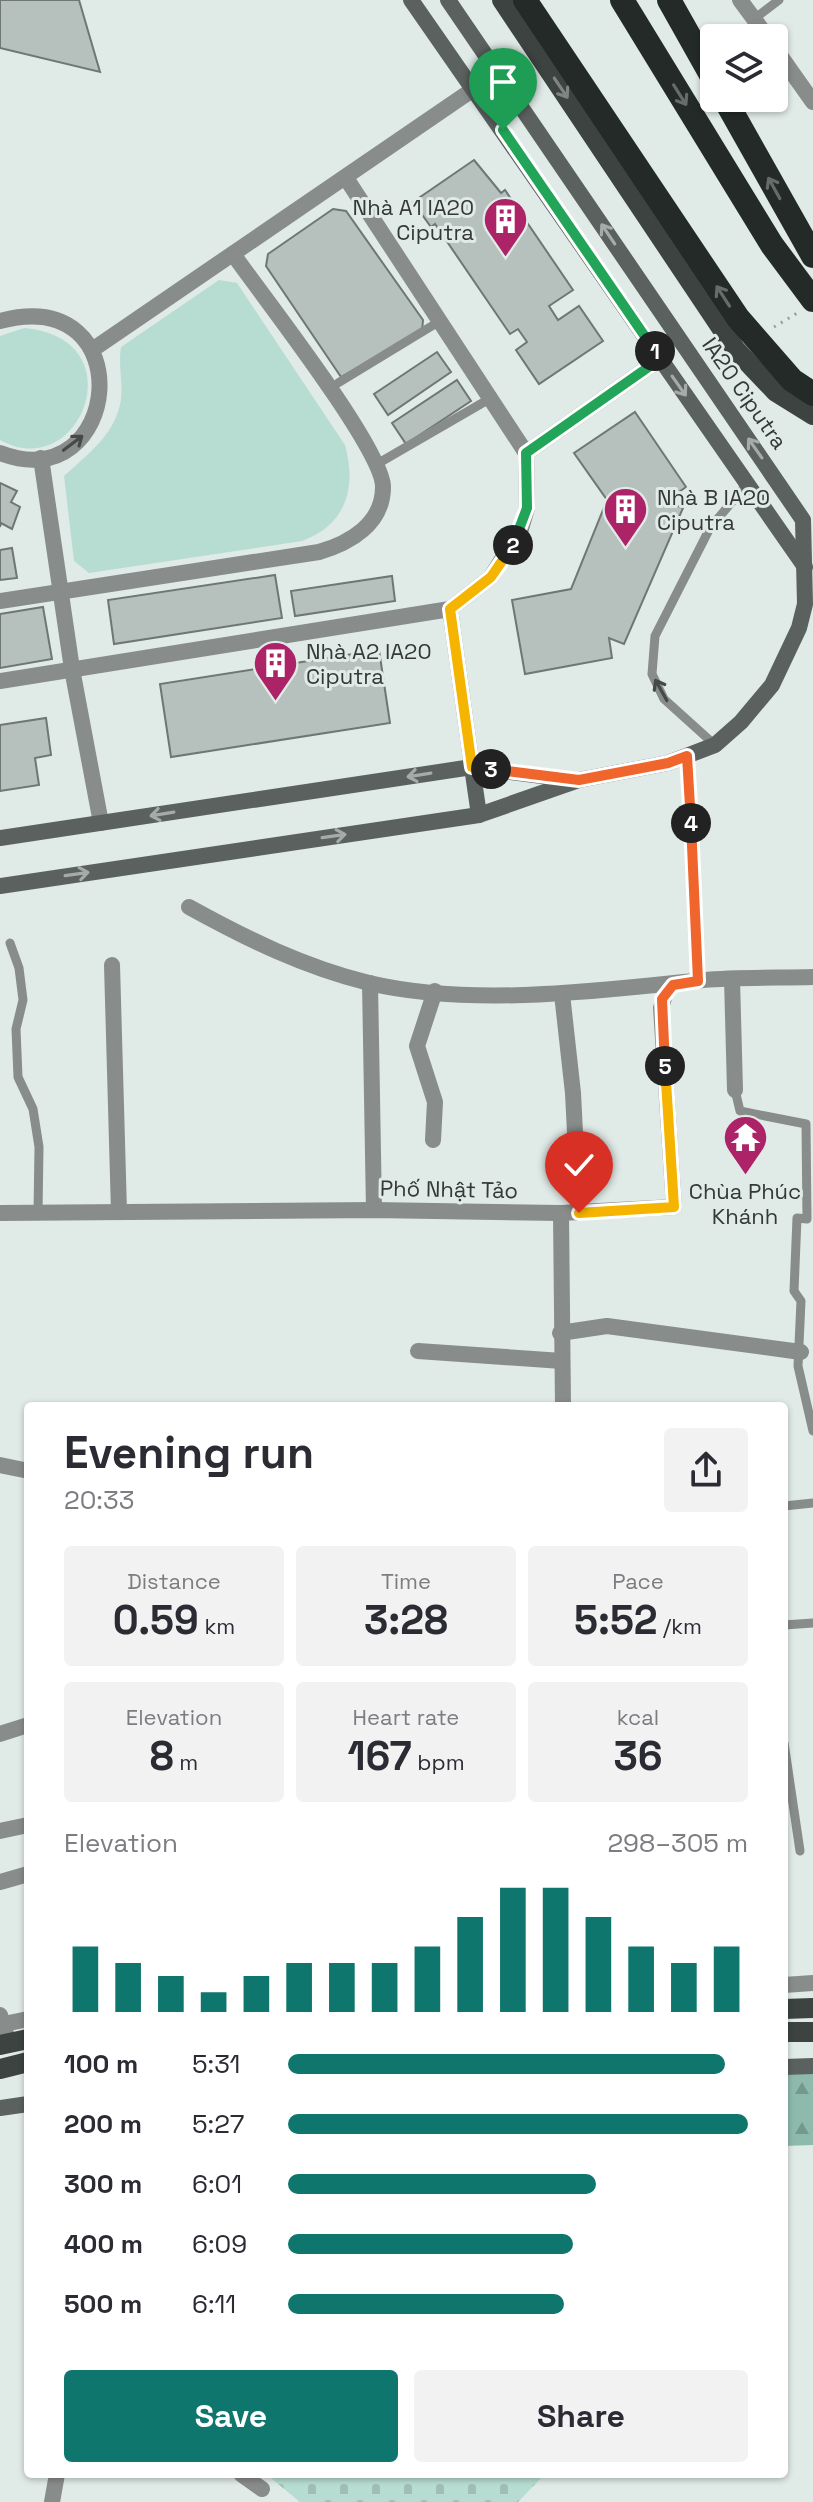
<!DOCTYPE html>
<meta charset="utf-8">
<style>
body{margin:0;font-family:"Space Grotesk",sans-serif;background:#f2f2f3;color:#2b2b33;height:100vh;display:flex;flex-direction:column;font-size:30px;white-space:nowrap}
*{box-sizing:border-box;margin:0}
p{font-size:26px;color:#7c7c81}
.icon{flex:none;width:44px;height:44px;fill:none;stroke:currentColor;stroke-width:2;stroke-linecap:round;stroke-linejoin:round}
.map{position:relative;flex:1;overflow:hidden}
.details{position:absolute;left:24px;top:1402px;width:764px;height:1076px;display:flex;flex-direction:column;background:#fff;border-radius:8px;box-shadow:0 2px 6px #0004}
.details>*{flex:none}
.controls{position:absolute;left:700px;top:24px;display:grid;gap:16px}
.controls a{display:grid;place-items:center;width:88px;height:88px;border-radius:8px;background:#fff;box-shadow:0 2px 6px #0004;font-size:40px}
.pin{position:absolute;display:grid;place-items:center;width:68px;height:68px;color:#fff;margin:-82px -34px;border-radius:50% 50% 50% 0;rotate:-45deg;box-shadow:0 0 8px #0007}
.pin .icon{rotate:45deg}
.km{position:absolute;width:40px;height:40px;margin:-20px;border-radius:50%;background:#222;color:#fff;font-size:22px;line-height:40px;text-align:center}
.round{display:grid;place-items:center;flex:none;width:84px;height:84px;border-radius:8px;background:#f2f2f3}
.summary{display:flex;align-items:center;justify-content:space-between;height:136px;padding:0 40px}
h1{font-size:44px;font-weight:800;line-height:60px}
.metrics{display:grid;grid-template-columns:repeat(3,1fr);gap:12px;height:136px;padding:8px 40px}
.metrics div{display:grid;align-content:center;border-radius:8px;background:#f2f2f3;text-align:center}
.metrics b{font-size:40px;font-weight:800}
.metrics small{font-size:22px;font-weight:400}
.metrics p{font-size:22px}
.chart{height:224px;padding:16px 40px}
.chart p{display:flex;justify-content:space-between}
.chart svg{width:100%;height:144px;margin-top:8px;stroke:#0f766e;stroke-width:6}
.action{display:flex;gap:16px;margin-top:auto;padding:16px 40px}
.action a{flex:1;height:92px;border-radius:8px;background:#0f766e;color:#fff;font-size:32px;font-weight:800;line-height:92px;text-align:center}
.action a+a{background:#f2f2f3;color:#2b2b33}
ul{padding:0 40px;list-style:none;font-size:26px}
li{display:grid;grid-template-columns:128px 96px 1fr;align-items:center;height:60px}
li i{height:20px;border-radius:10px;background:#0f766e}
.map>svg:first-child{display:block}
.green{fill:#b7ddd3}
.forest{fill:url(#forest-firs)}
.cemetery{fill:url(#cemetery-stones)}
.building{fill:#b6c0bd;stroke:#6e7774;stroke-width:2}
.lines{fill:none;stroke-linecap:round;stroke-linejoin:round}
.path{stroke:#989f9d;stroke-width:3;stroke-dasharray:2 6;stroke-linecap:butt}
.lane{stroke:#888c8b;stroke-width:9}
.street{stroke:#888c8b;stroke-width:16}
.secondary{stroke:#5b615f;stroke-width:16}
.primary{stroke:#3c4341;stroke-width:20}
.highway{stroke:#232a28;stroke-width:24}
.oneway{stroke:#7e8683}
.oneway2{stroke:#656d6b}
.oneway3{stroke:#a4acaa}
.oneway4{stroke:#454948}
.split-1-casing{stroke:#fff;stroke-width:16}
.split-2-casing{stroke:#fff;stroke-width:16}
.split-3-casing{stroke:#fff;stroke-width:16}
.split-4-casing{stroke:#fff;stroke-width:16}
.split-5-casing{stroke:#fff;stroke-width:16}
.split-6-casing{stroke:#fff;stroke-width:16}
.split-1{stroke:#22a559;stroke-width:10}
.split-2{stroke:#22a559;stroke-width:10}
.split-3{stroke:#f5b400;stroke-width:10}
.split-4{stroke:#f0652b;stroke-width:10}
.split-5{stroke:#f0652b;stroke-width:10}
.split-6{stroke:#f5b400;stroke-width:10}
.labels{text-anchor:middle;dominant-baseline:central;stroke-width:6;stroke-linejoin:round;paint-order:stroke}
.poi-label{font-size:22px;fill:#343837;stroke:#e0eae7;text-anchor:start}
.street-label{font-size:22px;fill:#343837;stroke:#e0eae7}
</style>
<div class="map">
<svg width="813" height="2502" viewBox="0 0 813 2502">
<defs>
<pattern id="forest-firs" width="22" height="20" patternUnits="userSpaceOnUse" patternTransform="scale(2)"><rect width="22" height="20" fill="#8ebaae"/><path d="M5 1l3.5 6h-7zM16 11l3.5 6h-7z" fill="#75988e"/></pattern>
<pattern id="cemetery-stones" width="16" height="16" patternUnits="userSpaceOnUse" patternTransform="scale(2)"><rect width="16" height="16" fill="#b7ddd3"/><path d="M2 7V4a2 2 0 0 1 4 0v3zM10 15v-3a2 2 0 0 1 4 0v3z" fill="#9ebeb6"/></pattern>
</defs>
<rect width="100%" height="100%" fill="#e0eae7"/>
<g class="green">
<path d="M219 280 237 283 345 445C357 488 346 525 302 541L89 573 74 561 64 476C88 454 116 434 121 399 123 382 118 365 121 347Z"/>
<path d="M24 328C138 338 80 485 0 440V336Z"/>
</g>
<path class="forest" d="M813 2066V2145L784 2146V2067Z"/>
<path class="cemetery" d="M266 2474H545L518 2502H300Z"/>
<g class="building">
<path d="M0 0H79L100 72 0 48Z"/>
<path d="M474 160 501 193 505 190 573 290 549 306 558 320 579 306 603 341 539 384 516 350 527 342 518 329 510 334 435 224 431 227 413 202Z"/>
<path d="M333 209 346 211 423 320 422 332 341 377 266 266 268 254Z"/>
<path d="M437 352 451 372 388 415 374 394Z"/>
<path d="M457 380 471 401 406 444 392 423Z"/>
<path d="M635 412 686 487 666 501 683 508 624 644 609 638 612 658 525 674 512 600 571 589 607 500 574 453Z"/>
<path d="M0 483 17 491 11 502 20 507 12 529 1 523 0 527Z"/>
<path d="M12 548 17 578 0 580V550Z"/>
<path d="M275 575 282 618 114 644 108 600Z"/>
<path d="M392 576 395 601 295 616 291 591Z"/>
<path d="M43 607 52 659 0 668V614Z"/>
<path d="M379 650 390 723 171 757 160 684Z"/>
<path d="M46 718 51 755 35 758 39 785 0 791V725Z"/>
</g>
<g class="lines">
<path class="path" d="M774 327 799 312"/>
<g class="lane">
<path d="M754 19 779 0"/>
<path d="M338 383 440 321"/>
<path d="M377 464 491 398"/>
<path d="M715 745 664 699 652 674 655 636 710 528 746 485"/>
<path d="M687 756 698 981"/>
<path d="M10 943 19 968 23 1000 16 1029 18 1077 33 1109 39 1147 38 1213"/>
<path d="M735 1090 740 1111 806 1124 807 1219 797 1218 794 1291 801 1301 798 1366 813 1431"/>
<path d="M784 1506 813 1503"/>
<path d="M784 1625 813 1623"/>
<path d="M784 1743 800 1851"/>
</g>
<g class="street">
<path d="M740 0 768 38"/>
<path d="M774 47 813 102"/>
<path d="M0 321C143 283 122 500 0 453"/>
<path d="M92 350 497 73"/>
<path d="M526 453 660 359"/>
<path d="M41 458 72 669 101 823"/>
<path d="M0 601 319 552C350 543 383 524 383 487 383 449 261 294 233 254"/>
<path d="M450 609 472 767"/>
<path d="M0 681 450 609 491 577 521 529 527 508 526 453 346 178"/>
<path d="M189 907C247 939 304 967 369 983 471 1007 599 991 703 980 739 977 777 978 813 977"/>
<path d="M112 965 119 1212"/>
<path d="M732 979 735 1090"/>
<path d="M370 983 374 1210"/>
<path d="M562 994 573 1093 579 1213"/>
<path d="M433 1140 435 1102 417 1046 435 991"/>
<path d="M0 1213 374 1210 561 1213 674 1207 661 1008 666 991 673 985"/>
<path d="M561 1213 563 1406"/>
<path d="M560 1333 607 1326 801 1352"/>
<path d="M418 1351 562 1361"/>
<path d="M0 1465 24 1470"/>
<path d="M0 1734 28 1725"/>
<path d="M0 1831 28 1825"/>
<path d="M0 1882 28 1874"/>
<path d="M784 1985 813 1983"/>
<path d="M0 2015 9 2043"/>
<path d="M0 2025 28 2019"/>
<path d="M241 2474 262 2489"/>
<path d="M52 2502 57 2474"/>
</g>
<g class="secondary">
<path d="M411 0 805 567"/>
<path d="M472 767 479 815"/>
<path d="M0 838 472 767 574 780"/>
<path d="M0 886 479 815 579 780 668 763 715 745 741 722 772 685 799 628 805 604 803 520 448 0"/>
<path d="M784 2067 813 2066"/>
<path d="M0 2108 28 2104"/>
</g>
<g class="primary">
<path d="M502 0 736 350 776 392 813 415"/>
<path d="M784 2009 813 2008"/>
<path d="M784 2032H813"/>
<path d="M0 2045 28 2039"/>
<path d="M0 2069 28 2062"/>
</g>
<g class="highway">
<path d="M525 0 738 318 792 380 813 394"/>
<path d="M622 0 772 245 813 300"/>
<path d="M669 0 714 80"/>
<path d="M724 98 813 256"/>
</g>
</g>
<defs><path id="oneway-shaft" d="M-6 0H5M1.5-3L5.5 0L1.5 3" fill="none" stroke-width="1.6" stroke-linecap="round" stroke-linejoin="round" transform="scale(2)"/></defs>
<use class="oneway" href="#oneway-shaft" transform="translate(561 88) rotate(56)"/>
<g class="oneway2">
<use href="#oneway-shaft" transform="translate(680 95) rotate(58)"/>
<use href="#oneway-shaft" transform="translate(774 188) rotate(-119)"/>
<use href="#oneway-shaft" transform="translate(723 296) rotate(-123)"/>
</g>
<g class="oneway3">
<use href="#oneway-shaft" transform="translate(608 234) rotate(-124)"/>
<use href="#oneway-shaft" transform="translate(679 386) rotate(55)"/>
<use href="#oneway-shaft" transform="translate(755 448) rotate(-125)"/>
<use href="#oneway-shaft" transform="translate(419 775) rotate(171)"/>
<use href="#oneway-shaft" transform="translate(162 814) rotate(171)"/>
<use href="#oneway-shaft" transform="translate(334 836) rotate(-8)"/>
<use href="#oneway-shaft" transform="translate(77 874) rotate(-8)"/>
</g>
<g class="oneway4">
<use href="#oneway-shaft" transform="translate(73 443) rotate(-37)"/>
<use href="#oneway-shaft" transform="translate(661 690) rotate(-119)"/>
</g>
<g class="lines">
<defs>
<path id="split-1" d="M503 130 655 351"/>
<path id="split-2" d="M513 545 527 508 526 453 660 359 655 351"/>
<path id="split-3" d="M491 769 472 767 450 609 491 577 513 545"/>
<path id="split-4" d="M491 769 579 780 668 763 687 756 691 823"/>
<path id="split-5" d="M665 1066 662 999 673 985 698 981 691 823"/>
<path id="split-6" d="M579 1213 674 1207 665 1066"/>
</defs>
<use href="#split-1" class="split-1-casing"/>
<use href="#split-2" class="split-2-casing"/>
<use href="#split-3" class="split-3-casing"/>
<use href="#split-4" class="split-4-casing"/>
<use href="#split-5" class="split-5-casing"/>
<use href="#split-6" class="split-6-casing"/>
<use href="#split-1" class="split-1"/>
<use href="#split-2" class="split-2"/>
<use href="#split-3" class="split-3"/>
<use href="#split-4" class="split-4"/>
<use href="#split-5" class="split-5"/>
<use href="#split-6" class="split-6"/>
</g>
<defs>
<symbol id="building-pin" viewBox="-11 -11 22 30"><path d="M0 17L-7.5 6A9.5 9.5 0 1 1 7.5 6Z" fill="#ac2367" stroke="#e0eae7"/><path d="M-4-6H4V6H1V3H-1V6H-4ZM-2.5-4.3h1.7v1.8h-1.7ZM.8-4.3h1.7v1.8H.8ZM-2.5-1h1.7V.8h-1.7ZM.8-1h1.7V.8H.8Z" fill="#fff"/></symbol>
<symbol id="temple-pin" viewBox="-11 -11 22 30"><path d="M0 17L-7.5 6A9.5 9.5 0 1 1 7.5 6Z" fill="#ac2367" stroke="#e0eae7"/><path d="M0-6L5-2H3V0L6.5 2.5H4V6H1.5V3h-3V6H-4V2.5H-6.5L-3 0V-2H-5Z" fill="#fff"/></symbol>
</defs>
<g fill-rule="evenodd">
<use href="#building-pin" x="480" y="194" width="51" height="69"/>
<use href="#building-pin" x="600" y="484" width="51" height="69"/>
<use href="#building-pin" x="250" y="638" width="51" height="69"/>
<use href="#temple-pin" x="720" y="1112" width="51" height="69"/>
</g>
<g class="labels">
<g class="poi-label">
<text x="474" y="207" text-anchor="end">Nhà A1 IA20<tspan x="474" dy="25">Ciputra</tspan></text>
<text x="657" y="497">Nhà B IA20<tspan x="657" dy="25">Ciputra</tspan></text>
<text x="306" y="651">Nhà A2 IA20<tspan x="306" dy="25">Ciputra</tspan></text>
<text x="745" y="1191" text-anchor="middle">Chùa Phúc<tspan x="745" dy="25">Khánh</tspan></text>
</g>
<g class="street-label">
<text transform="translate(745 393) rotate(55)">IA20 Ciputra</text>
<text transform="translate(449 1189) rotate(1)">Phố Nhật Tảo</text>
</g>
</g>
</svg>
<div class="controls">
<a><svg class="icon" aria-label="layers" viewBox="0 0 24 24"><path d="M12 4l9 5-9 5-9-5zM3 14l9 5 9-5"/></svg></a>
</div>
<div class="pin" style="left:503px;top:130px;background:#1e9e55"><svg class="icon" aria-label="arrive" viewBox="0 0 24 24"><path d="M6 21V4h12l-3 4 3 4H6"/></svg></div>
<div class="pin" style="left:579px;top:1213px;background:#d93025"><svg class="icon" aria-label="check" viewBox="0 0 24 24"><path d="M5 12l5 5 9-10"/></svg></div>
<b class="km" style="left:655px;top:351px">1</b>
<b class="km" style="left:513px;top:545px">2</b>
<b class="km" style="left:491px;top:769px">3</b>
<b class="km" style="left:691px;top:823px">4</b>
<b class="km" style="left:665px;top:1066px">5</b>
<section class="details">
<div class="summary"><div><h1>Evening run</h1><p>20:33</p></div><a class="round"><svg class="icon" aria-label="share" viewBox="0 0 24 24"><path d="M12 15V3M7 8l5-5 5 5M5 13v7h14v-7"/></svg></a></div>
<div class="metrics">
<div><p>Distance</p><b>0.59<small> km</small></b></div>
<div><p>Time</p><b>3:28</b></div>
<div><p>Pace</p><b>5:52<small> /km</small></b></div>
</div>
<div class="metrics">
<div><p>Elevation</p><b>8<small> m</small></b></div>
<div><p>Heart rate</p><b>167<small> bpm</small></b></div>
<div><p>kcal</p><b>36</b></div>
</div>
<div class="chart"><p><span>Elevation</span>298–305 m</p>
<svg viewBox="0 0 160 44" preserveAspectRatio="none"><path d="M5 44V24M15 44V29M25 44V33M35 44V38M45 44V33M55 44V29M65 44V29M75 44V29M85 44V24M95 44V15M105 44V6M115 44V6M125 44V15M135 44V24M145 44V29M155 44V24"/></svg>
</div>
<ul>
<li><b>100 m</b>5:31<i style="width:95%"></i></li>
<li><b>200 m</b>5:27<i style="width:100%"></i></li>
<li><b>300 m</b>6:01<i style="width:67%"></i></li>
<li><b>400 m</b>6:09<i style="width:62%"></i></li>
<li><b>500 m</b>6:11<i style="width:60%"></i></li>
</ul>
<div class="action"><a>Save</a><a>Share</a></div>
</section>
</div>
